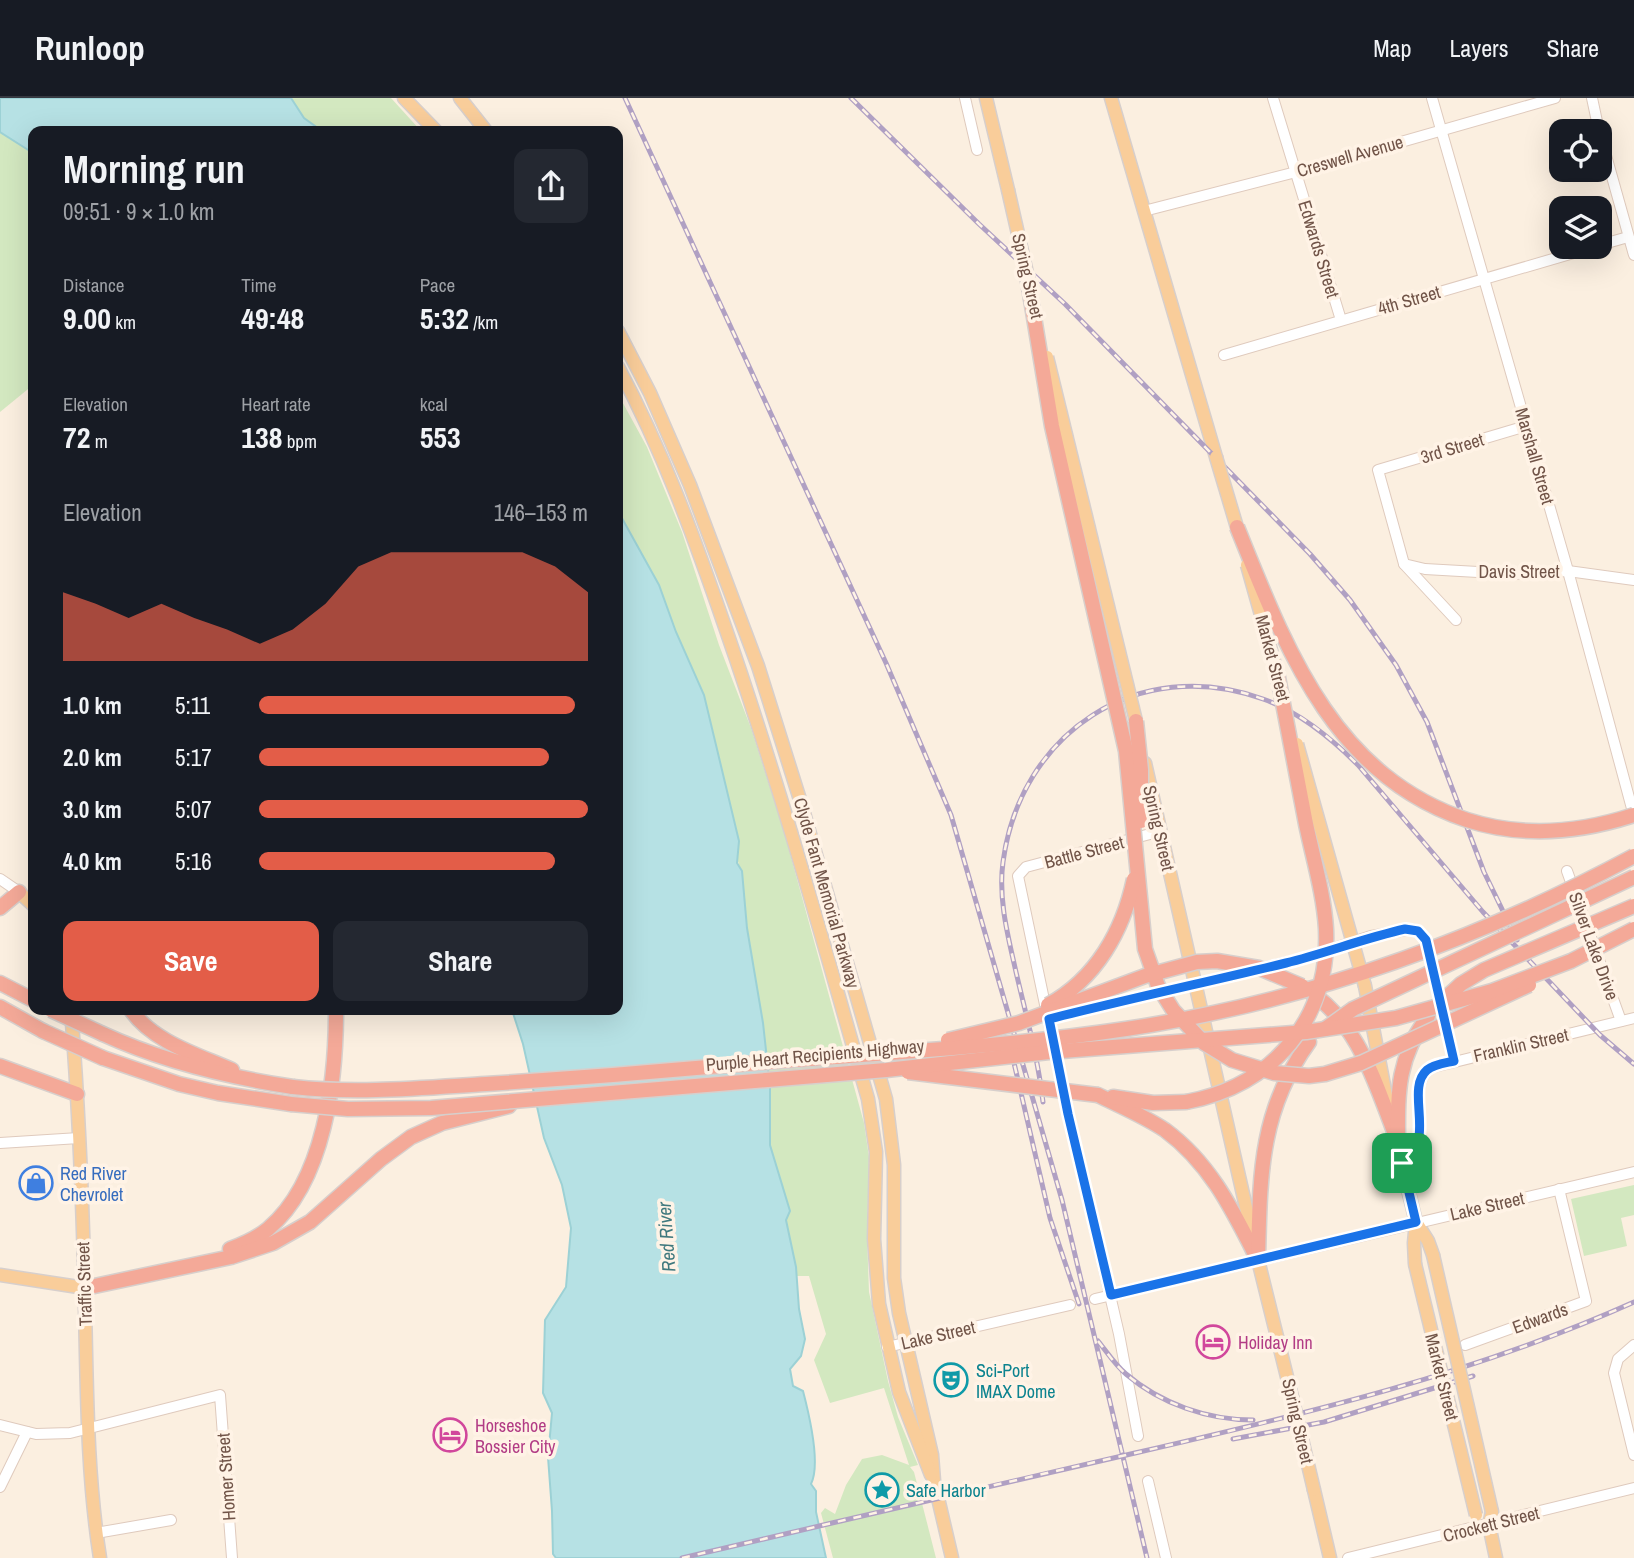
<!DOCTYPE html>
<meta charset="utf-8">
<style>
body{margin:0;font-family:"Archivo Narrow",sans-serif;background:#242831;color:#f1f3f6;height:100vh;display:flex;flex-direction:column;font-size:26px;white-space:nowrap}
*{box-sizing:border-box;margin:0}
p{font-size:23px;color:#9ea1a6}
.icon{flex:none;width:38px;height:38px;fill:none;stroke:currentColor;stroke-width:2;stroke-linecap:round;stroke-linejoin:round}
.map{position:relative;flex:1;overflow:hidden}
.drawer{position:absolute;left:28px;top:28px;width:595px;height:889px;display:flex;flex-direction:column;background:#171b24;border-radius:14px;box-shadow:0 7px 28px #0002}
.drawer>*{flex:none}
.fabs{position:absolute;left:1549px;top:21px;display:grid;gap:14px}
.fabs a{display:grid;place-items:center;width:63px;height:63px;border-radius:14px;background:#171b24;box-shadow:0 7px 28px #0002;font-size:35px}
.pin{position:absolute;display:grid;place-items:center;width:60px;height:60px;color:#fff;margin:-30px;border-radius:14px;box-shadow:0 4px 10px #0006}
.round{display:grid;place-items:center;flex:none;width:74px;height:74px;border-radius:14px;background:#242831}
.summary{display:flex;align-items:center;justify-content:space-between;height:119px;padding:0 35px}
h1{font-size:38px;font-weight:700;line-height:52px}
.stats{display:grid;grid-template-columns:repeat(3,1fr);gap:10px;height:119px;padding:7px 35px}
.stats div{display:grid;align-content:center}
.stats b{font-size:30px;font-weight:700}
.stats small{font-size:19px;font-weight:400}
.stats p{font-size:19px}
.chart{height:196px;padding:14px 35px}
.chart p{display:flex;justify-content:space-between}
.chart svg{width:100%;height:126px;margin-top:7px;fill:#e35d48;opacity:.7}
.action{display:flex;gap:14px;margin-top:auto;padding:14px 35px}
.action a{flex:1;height:80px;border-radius:14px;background:#e35d48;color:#fff;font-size:28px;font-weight:700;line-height:80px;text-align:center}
.action a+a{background:#242831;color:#f1f3f6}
ul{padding:0 35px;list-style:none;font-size:23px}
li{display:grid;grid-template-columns:112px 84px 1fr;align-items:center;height:52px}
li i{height:18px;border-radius:9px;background:#e35d48}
header{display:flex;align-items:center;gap:42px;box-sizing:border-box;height:98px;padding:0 35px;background:#171b24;border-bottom:2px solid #363941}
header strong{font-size:33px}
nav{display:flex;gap:38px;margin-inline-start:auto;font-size:24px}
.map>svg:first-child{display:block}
.green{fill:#d3e8c0}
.water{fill:#b6e1e4;stroke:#9cd1d5;stroke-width:2}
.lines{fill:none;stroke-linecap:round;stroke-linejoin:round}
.minor-casing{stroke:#dfcabd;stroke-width:12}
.major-casing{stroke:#d7cfcc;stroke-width:15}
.highway-casing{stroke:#d7cfcc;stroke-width:17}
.minor{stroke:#fff;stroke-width:10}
.major{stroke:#f9cd9a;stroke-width:12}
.highway{stroke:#f4a998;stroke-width:14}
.rail-casing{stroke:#b0a0c3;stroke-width:5}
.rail{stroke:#fff3e6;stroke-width:2.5;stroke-dasharray:8;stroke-linecap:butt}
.major-bridge-casing{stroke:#d7cfcc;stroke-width:15;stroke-linecap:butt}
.highway-bridge-casing{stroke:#d7cfcc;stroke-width:17;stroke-linecap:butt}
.major-bridge{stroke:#f9cd9a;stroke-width:12}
.highway-bridge{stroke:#f4a998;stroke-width:14}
.route-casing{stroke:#fff;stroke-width:14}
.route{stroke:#1a73e8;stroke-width:9}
.labels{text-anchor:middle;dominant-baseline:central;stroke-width:7;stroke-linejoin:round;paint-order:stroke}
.street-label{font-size:18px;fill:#715448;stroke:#fff3e6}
.shop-label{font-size:18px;fill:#366cbe;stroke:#fff3e6;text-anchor:start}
.hotel-label{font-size:18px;fill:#b23c85;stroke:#fff3e6;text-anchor:start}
.culture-label{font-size:18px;fill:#0d838f;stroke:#fff3e6;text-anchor:start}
.water-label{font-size:19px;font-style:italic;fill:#40797e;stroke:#fff3e6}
</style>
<header>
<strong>Runloop</strong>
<nav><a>Map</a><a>Layers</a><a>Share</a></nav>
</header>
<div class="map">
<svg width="1634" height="1460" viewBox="0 0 1634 1460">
<rect width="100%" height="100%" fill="#fbefe0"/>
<g class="green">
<path d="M291 0H391L421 33H322L304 20Z"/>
<path d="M0 34 33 55V287L0 314Z"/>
<path d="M618 296 647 349 682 434 719 547 751 630 783 730 864 1025 869 1059 867 1138 869 1194 888 1283 898 1319 918 1367 910 1369 914 1374 936 1460H833L821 1415 825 1410 835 1416 846 1387 862 1361 882 1357 909 1367 884 1290 830 1305 814 1262 826 1236 809 1178H797L786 1122 790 1112 770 1047 742 778 676 534 659 487 618 413Z"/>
<path d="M1634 1087V1117L1621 1120 1627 1148 1584 1158 1571 1101Z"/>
</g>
<g class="water">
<path d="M0 0H291L304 20 322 33H33V55L0 34Z"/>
<path d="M618 413 659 487 676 534 704 597 739 743 737 765 742 773 747 830 763 925 770 989V1047L790 1113 786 1122 796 1169 799 1211 805 1241 801 1258 790 1271 793 1288 803 1293C809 1316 821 1366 811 1386L816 1393V1414L826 1460H556L553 1456 552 1413 548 1359 552 1315 543 1295 545 1222 566 1189 571 1130 562 1087 544 1040 523 946 512 912H618Z"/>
</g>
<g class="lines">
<defs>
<g id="minor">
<path d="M965 0 977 52"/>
<path d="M1273 0 1341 222"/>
<path d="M1432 0 1568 473 1634 718"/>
<path d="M1592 0 1599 33"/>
<path d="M1600 36 1634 157"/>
<path d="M1144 113 1296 74 1555 0"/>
<path d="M1600 147 1628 139"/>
<path d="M1224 257 1594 149"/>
<path d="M1404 466 1425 471 1513 476 1568 473 1634 482"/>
<path d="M1456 522 1404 466 1378 372 1526 328"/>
<path d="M1567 773 1621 923"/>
<path d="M0 781 19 794"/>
<path d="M1049 921 1304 860 1371 838 1412 831 1418 833 1426 842 1454 963"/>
<path d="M0 1045 79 1040"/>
<path d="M1402 1065C1439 1043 1402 993 1430 970L1634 920"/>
<path d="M1095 1201 1634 1074"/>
<path d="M1465 1247 1586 1203 1559 1091"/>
<path d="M1634 1247 1618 1261 1614 1275 1634 1357"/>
<path d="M887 1249 1070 1207"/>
<path d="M0 1327 36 1336 70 1335 220 1297 232 1460"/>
<path d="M1138 1338 1119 1236 1068 1016 1018 778 1026 769 1150 736"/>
<path d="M1148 1383 1166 1460"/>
<path d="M0 1389 27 1334"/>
<path d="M96 1435 171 1422"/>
<path d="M1348 1460 1634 1390"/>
</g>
<g id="major">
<path d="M404 0 436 33"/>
<path d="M460 0 486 33"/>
<path d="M986 0 1008 92"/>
<path d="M1111 0 1216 359"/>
<path d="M618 233 650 295 690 387 758 568 802 708 886 1001 894 1067V1180L899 1215 932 1357 934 1383 952 1460"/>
<path d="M618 269C663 353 694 439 725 529 779 684 823 843 868 1001L876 1054 874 1141 879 1206 899 1294 931 1377"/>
<path d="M1145 665 1258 1162 1292 1299"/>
<path d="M19 794 33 807"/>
<path d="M1365 888 1387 1003"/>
<path d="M71 912C79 1011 83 1110 85 1210 87 1293 87 1377 100 1460"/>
<path d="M1396 1042 1416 1124 1428 1143 1433 1157"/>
<path d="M1415 1166 1414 1145 1416 1124"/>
<path d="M0 1177 85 1190"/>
<path d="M1314 1392 1330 1460"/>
<path d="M1492 1414 1489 1427 1496 1460"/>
</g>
<g id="highway">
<path d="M0 810 19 794"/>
<path d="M0 885 33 902"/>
<path d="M1306 891C1358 924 1374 982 1395 1036"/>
<path d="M0 909 43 933"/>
<path d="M131 912C153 944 198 957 232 972"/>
<path d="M103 936C164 964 227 979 293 989"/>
<path d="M103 960 179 986 218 995 291 1006"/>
<path d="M0 968 77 996"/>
<path d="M1098 997C1120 1008 1144 1018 1165 1032 1211 1066 1233 1113 1258 1162"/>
<path d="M1113 999 1153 1005 1186 1004"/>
<path d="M1398 1051C1398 997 1395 964 1428 918"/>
<path d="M230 1151C244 1146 257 1140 268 1131 325 1083 336 982 336 912"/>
<path d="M1258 1161C1260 1080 1259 1013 1309 944"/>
<path d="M85 1190 231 1159 273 1145 310 1124 381 1061 411 1039 442 1025 509 1008"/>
</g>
</defs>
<use href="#minor" class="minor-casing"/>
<use href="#major" class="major-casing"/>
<use href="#highway" class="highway-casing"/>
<use href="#minor" class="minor"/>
<use href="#major" class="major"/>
<use href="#highway" class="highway"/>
<defs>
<g id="rail">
<path d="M625 0 886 565 951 717 1062 1102 1147 1460"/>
<path d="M851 0 979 126 1065 206 1310 456 1350 502 1396 567 1427 624 1484 774 1517 842"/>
<path d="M1011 952 1050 1120 1079 1206"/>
<path d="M1043 1004C1038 960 1026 917 1016 874 1008 838 998 801 1003 764 1020 635 1138 556 1263 601 1300 614 1331 640 1358 667L1483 814 1600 937 1634 966"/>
<path d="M1098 1243C1107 1254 1115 1267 1126 1276 1161 1306 1208 1322 1253 1322"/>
<path d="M1233 1341 1324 1324 1473 1278"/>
<path d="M682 1460C833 1425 984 1389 1135 1355 1305 1316 1474 1276 1634 1204"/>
</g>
</defs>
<use href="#rail" class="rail-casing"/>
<use href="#rail" class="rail"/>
<defs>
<g id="major-bridge">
<path d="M1008 92 1029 184"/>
<path d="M1047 259 1136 623"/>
<path d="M1216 359 1239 436"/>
<path d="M1247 467 1279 581"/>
<path d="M1297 646 1365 888"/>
<path d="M1433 1157 1492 1414"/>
<path d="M1415 1166 1476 1417"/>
<path d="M1292 1299 1314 1392"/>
</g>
<g id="highway-bridge">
<path d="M1027 177 1052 328 1126 653 1145 851 1158 888 1173 912 1204 945 1232 962 1274 975 1309 978 1325 976 1361 965 1529 887"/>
<path d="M1237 429C1286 550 1332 677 1467 722 1523 740 1579 735 1634 717"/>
<path d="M1136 623 1141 672V723"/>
<path d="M1048 907C1096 881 1123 833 1134 781"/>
<path d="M1436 909 1461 886 1484 872 1634 808"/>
<path d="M51 912 103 936"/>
<path d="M1325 931 1353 911 1634 779"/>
<path d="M43 933 103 960"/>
<path d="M948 942 1019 925 1145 878 1197 864 1217 863 1259 870 1302 888"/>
<path d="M908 974 1098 997"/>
<path d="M293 989C357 996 421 990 486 986 564 981 642 975 720 968 856 956 992 951 1126 931 1304 904 1476 843 1634 758"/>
<path d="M1186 1004C1273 988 1330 921 1326 831 1324 796 1313 760 1306 726 1296 675 1287 625 1277 574"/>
<path d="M291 1006 348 1011 431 1010 886 972 1049 954 1306 934 1396 920 1492 893 1571 863 1634 831"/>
</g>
</defs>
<use href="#major-bridge" class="major-bridge-casing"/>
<use href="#highway-bridge" class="highway-bridge-casing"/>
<use href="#major-bridge" class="major-bridge"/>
<use href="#highway-bridge" class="highway-bridge"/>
</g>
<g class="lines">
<defs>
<path id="route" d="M1405 831 1418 833 1426 842 1454 963C1445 965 1434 966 1427 972 1404 992 1438 1044 1402 1065L1416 1124 1111 1197 1068 1016 1049 921C1128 901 1207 884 1286 865 1326 855 1365 840 1405 831Z"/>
</defs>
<use href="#route" class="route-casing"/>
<use href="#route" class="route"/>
</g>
<defs>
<symbol id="shop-ring" viewBox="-11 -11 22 22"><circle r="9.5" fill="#fff3e6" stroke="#3f7fe0" stroke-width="1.5"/><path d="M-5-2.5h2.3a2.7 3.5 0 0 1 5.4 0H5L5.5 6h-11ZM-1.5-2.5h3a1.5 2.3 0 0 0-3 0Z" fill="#3f7fe0"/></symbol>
<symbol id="hotel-ring" viewBox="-11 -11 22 22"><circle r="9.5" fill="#fff3e6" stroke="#d1479c" stroke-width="1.5"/><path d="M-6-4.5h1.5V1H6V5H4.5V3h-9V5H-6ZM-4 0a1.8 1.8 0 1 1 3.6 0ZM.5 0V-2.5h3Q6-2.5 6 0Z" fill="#d1479c"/></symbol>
<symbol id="theatre-ring" viewBox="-11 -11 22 22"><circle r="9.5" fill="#fff3e6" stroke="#0f9aa8" stroke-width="1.5"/><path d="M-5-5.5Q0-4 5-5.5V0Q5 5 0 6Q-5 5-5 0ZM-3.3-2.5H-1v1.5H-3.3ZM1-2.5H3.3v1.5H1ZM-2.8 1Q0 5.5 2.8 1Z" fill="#0f9aa8"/></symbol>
<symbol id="sight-ring" viewBox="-11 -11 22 22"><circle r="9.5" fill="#fff3e6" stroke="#0f9aa8" stroke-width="1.5"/><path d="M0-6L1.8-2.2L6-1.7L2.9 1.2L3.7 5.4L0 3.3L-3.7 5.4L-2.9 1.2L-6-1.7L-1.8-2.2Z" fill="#0f9aa8"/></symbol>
</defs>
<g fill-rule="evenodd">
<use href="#shop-ring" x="17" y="1066" width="38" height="38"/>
<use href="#hotel-ring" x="1194" y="1225" width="38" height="38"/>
<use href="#theatre-ring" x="932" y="1263" width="38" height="38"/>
<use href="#hotel-ring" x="431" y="1318" width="38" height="38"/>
<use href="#sight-ring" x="863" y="1373" width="38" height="38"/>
</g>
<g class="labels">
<g class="street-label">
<text transform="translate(1350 58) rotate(-16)">Creswell Avenue</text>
<text transform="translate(1319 151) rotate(73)">Edwards Street</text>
<text transform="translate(1028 178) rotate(77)">Spring Street</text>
<text transform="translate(1409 202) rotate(-16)">4th Street</text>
<text transform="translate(1452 350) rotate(-17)">3rd Street</text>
<text transform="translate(1535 358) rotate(74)">Marshall Street</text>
<text x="1519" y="473">Davis Street</text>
<text transform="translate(1273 560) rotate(75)">Market Street</text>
<text transform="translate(1159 730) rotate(77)">Spring Street</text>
<text transform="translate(1084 754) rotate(-15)">Battle Street</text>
<text transform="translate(827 795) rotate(74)">Clyde Fant Memorial Parkway</text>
<text transform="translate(1594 848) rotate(70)">Silver Lake Drive</text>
<text transform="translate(1521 947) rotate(-13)">Franklin Street</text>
<text transform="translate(815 957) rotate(-5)">Purple Heart Recipients Highway</text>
<text transform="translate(1487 1108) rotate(-13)">Lake Street</text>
<text transform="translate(84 1186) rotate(-92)">Traffic Street</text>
<text transform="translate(1540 1220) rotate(-20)">Edwards</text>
<text transform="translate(938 1237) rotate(-13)">Lake Street</text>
<text transform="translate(1442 1279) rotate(76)">Market Street</text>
<text transform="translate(1298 1323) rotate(77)">Spring Street</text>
<text transform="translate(226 1379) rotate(-94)">Homer Street</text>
<text transform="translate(1491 1426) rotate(-14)">Crockett Street</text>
</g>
<g class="shop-label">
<text x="60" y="1075">Red River<tspan x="60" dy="21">Chevrolet</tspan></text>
</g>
<g class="hotel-label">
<text x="1238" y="1244">Holiday Inn</text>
<text x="475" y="1327">Horseshoe<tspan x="475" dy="21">Bossier City</tspan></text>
</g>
<g class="culture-label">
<text x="976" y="1272">Sci-Port<tspan x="976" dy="21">IMAX Dome</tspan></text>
<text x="906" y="1392">Safe Harbor</text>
</g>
<g class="water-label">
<text transform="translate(666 1139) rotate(-94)">Red River</text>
</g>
</g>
</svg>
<div class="fabs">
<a><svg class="icon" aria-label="locate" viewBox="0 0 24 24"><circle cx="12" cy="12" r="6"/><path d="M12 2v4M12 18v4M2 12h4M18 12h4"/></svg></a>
<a><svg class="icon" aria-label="layers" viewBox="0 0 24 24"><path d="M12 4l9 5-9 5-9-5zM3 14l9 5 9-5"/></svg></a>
</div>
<div class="pin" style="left:1402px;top:1065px;background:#1e9e55"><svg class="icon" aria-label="arrive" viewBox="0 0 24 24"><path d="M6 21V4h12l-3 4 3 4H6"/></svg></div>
<section class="drawer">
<div class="summary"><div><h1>Morning run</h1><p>09:51 · 9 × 1.0 km</p></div><a class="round"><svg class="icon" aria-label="share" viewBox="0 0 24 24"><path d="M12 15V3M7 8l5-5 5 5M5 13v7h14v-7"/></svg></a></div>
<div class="stats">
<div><p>Distance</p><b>9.00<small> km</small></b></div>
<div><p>Time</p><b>49:48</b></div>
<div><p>Pace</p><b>5:32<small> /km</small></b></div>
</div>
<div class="stats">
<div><p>Elevation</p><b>72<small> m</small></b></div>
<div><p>Heart rate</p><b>138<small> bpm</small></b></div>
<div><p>kcal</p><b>553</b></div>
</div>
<div class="chart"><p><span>Elevation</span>146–153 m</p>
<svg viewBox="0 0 160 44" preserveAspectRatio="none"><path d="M0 44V20L10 24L20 29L30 24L40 29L50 33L60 38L70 33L80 24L90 11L100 6L110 6L120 6L130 6L140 6L150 11L160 20V44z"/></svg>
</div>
<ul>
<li><b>1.0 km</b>5:11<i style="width:96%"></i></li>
<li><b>2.0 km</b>5:17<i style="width:88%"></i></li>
<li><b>3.0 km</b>5:07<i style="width:100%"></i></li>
<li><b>4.0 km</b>5:16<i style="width:90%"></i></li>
</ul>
<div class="action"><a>Save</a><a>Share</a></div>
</section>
</div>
